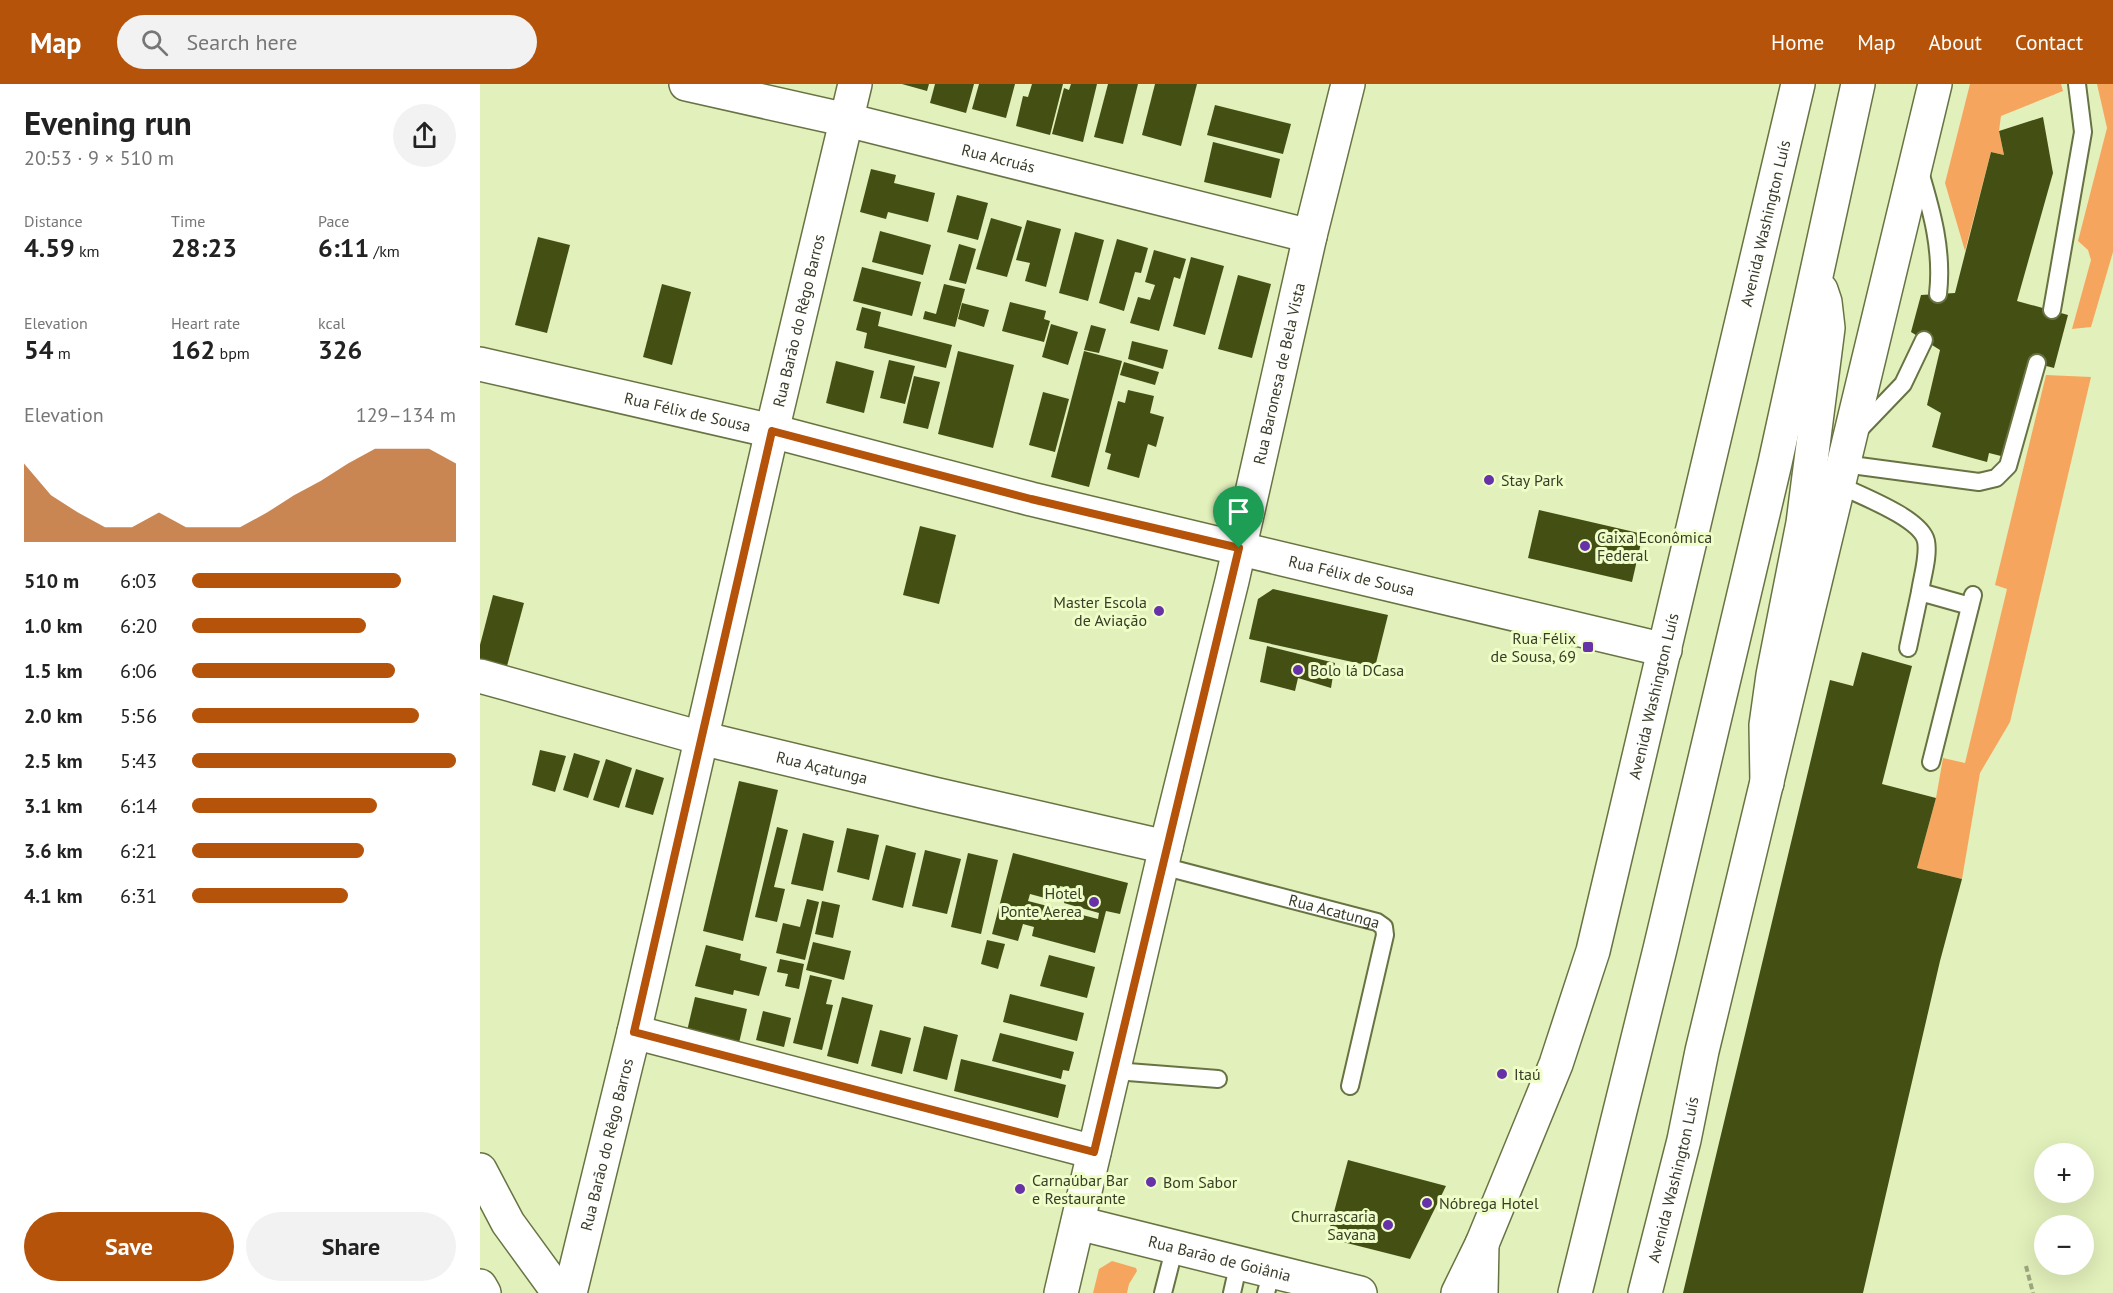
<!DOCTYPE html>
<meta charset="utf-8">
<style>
body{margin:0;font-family:"PT Sans",sans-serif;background:#f2f2f2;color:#222;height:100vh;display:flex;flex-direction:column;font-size:22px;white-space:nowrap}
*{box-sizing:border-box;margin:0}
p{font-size:20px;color:#767676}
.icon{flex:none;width:33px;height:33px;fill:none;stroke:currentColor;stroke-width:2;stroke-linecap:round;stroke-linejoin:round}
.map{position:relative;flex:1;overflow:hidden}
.side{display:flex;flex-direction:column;background:#fff;width:480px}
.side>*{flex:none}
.buttons{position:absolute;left:1554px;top:1059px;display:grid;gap:12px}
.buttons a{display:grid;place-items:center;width:60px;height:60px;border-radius:50%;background:#fff;box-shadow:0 6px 24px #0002;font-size:30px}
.pin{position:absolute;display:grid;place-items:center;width:51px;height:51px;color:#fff;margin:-62px -26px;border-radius:50% 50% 50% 0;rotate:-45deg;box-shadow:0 0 6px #0007}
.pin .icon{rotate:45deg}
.round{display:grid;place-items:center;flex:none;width:63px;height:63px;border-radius:32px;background:#f2f2f2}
.overview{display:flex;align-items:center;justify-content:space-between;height:102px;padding:0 24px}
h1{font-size:33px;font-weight:700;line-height:45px}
.stats{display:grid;grid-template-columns:repeat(3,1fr);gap:9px;height:102px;padding:6px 24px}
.stats div{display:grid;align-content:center}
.stats b{font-size:26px;font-weight:700}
.stats small{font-size:16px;font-weight:400}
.stats p{font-size:16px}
.chart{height:168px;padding:12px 24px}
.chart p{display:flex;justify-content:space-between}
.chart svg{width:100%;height:108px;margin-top:6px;fill:#b45309;opacity:.7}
.cta{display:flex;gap:12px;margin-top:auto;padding:12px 24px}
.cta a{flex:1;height:69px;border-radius:36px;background:#b45309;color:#fff;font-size:24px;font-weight:700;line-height:69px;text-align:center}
.cta a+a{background:#f2f2f2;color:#222}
ul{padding:0 24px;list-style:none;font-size:20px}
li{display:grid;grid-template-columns:96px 72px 1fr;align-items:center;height:45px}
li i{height:15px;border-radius:8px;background:#b45309}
header{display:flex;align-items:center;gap:36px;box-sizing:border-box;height:84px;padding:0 30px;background:#b45309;color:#fff}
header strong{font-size:28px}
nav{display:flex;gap:33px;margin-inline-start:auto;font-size:21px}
.search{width:420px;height:54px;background:#f2f2f2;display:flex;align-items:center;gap:15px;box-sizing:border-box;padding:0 21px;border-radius:33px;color:#767676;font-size:22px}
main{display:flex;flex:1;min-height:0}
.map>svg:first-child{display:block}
.green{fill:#f6a55f}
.building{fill:#444f14;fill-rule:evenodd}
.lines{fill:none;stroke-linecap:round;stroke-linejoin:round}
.lane-casing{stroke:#687343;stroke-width:20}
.street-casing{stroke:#687343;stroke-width:36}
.highway-casing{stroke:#687343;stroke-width:36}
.path{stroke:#9da77f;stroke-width:4;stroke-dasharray:6 3;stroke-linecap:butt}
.lane{stroke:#fff;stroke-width:16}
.street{stroke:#fff;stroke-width:33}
.highway{stroke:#fff;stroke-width:33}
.route-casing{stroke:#fff;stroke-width:12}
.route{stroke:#b45309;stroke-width:8}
.poi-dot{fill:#6732a8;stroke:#effec8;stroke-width:2}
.labels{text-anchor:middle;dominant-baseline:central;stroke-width:6;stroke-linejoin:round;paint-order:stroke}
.street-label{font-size:16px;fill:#383d28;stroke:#effec8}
.poi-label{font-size:16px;fill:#383d28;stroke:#effec8;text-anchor:start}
</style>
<header>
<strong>Map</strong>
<div class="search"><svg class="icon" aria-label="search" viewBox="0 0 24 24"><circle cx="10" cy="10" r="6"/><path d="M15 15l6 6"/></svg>Search here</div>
<nav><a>Home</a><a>Map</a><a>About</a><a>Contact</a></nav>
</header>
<main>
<section class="side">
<div class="overview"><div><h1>Evening run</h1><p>20:53 · 9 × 510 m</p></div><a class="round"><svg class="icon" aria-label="share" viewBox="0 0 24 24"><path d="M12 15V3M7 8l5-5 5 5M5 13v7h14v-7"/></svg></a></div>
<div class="stats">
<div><p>Distance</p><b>4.59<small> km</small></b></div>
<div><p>Time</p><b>28:23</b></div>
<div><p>Pace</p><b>6:11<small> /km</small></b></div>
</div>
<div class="stats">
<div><p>Elevation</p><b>54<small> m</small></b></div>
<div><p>Heart rate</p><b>162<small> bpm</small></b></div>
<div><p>kcal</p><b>326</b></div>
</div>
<div class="chart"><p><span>Elevation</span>129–134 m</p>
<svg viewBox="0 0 160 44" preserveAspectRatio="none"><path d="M0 44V12L10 25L20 32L30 38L40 38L50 32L60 38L70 38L80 38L90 32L100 25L110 19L120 12L130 6L140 6L150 6L160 12V44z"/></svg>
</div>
<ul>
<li><b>510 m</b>6:03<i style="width:79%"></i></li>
<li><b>1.0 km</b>6:20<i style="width:66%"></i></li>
<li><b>1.5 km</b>6:06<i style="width:77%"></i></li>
<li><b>2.0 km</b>5:56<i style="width:86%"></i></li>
<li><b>2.5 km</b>5:43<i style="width:100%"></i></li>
<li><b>3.1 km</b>6:14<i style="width:70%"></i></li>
<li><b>3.6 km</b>6:21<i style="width:65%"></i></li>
<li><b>4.1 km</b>6:31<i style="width:59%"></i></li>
</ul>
<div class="cta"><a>Save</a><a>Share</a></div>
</section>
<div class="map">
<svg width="1633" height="1209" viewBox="0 0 1633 1209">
<rect width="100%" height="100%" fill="#e2f0bb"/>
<g class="green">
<path d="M1490 0H1581L1583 7 1521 32 1519 47 1524 71 1511 68 1485 167 1465 99Z"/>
<path d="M1617 0H1633V168L1611 243 1592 245 1611 176 1608 166 1598 157 1627 44Z"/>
<path d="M1566 291 1611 293 1530 638 1500 689 1482 795 1437 784 1456 714 1463 674 1485 679 1527 505 1515 501Z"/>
<path d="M632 1177 656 1184 657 1187 649 1200 647 1209H613L619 1185Z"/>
</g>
<g class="building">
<path d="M422 0H449L447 7Z"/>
<path d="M455 0H494L486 29 450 19Z"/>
<path d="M499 0H535L526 34 492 25Z"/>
<path d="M552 0H583L570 51 536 42 543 12 548 13Z"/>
<path d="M591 0H617L603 58 572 50 584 4 589 6Z"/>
<path d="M628 0H658L643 60 614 53Z"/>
<path d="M675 0H717L701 62 662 51Z"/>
<path d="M735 21 811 40 803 70 727 51Z"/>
<path d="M1563 33 1573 89 1537 217 1588 231 1574 284 1551 278 1525 373 1509 369 1507 378 1452 363 1461 329 1447 321 1460 266 1431 248 1441 211 1475 209 1511 68 1524 71 1519 47Z"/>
<path d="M733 58 800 75 791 114 724 98Z"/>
<path d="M391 85 416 91 414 99 455 109 448 138 408 128 406 135 380 128Z"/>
<path d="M477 111 508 119 498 156 467 148Z"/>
<path d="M511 134 542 143 527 193 496 185Z"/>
<path d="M547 136 581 145 566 203 545 197 550 179 536 176Z"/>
<path d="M400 147 451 161 443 191 392 178Z"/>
<path d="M595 148 624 156 608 217 579 209Z"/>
<path d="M58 153 90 161 67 249 35 241Z"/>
<path d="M637 155 668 164 661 189 655 188 644 227 619 219Z"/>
<path d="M479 160 496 165 486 200 469 196Z"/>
<path d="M674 166 706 175 700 195 694 193 679 247 650 239 658 213 670 216 675 201 665 198Z"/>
<path d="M711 173 744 182 725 251 693 242Z"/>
<path d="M382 183 441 198 432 232 373 217Z"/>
<path d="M758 191 791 200 772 274 738 265Z"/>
<path d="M182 200 211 208 192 281 163 273Z"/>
<path d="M464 200 485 205 475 243 443 235 445 227 456 230Z"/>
<path d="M530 218 566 227 564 235 570 237 564 258 522 247Z"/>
<path d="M482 219 509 226 504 243 478 235Z"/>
<path d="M382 223 401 228 398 242 472 261 466 284 384 264 387 249 376 246Z"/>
<path d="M571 240 598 248 588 281 562 273Z"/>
<path d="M611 241 626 245 619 269 604 266Z"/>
<path d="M652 257 688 266 683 285 648 275Z"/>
<path d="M478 267 534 281 513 364 458 350Z"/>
<path d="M604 267 642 277 609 403 571 393Z"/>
<path d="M409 276 435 282 425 320 400 314Z"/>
<path d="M356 277 394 287 384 329 346 319Z"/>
<path d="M644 278 679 288 675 301 640 291Z"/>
<path d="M434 292 460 298 448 345 423 339Z"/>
<path d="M648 306 674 312 670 329 684 333 676 363 668 360 659 394 627 385 631 370 625 368 638 317 645 319Z"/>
<path d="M563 308 589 315 575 368 549 361Z"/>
<path d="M1059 426 1163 450 1152 498 1048 474Z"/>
<path d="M440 442 476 451 459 520 423 511Z"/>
<path d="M793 505 908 531 895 583 769 555 778 515Z"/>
<path d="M13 511 44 519 27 582 0 575V561Z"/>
<path d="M787 562 855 579 851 604 818 594 815 607 780 598Z"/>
<path d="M1382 568 1432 582 1402 700 1456 714 1437 784 1482 795 1460 877 1383 1209H1203L1350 596 1373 602Z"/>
<path d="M60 666 86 672 75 708 52 701Z"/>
<path d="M94 669 120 677 108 714 83 706Z"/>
<path d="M126 675 152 684 139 724 113 716Z"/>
<path d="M156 685 184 694 173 731 145 723Z"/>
<path d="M259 697 298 706 263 857 223 847Z"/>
<path d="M297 743 308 746 294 803 305 805 297 838 275 833Z"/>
<path d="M367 744 399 751 389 796 357 788Z"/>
<path d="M323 749 354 757 343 807 311 800Z"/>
<path d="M406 761 436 769 423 824 392 816Z"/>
<path d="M445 766 481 775 467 830 432 822Z"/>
<path d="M488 769 518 776 501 850 471 843Z"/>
<path d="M533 769 648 799 640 830 626 827 615 869 552 852 554 843 543 840 538 857 512 850ZM580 802 588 804 584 819 619 829 618 835 548 817 550 810 576 817Z"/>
<path d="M327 815 339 818 325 876 296 869 303 839 320 843Z"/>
<path d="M342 817 360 821 353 854 335 850Z"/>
<path d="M507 856 525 860 518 885 501 880Z"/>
<path d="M333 858 371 867 364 896 326 886Z"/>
<path d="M226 861 261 870 260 876 287 883 279 912 254 906 253 911 215 902Z"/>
<path d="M569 871 615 883 607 914 560 902Z"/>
<path d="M300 875 324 880 319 905 305 902 308 890 297 888Z"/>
<path d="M330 891 352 896 346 920 353 921 342 966 313 959Z"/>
<path d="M530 910 604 929 597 957 523 938Z"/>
<path d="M215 913 267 925 259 959 207 947Z"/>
<path d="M362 913 393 921 378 980 347 972Z"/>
<path d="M283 927 311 934 304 963 276 956Z"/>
<path d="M444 942 478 951 467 996 433 987Z"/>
<path d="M400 946 431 954 422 990 391 982Z"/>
<path d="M520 949 594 968 589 987 583 986 581 995 512 977Z"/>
<path d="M481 975 586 1001 578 1034 474 1007Z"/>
<path d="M868 1076 966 1102 930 1175 847 1154Z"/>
</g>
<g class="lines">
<defs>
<g id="lane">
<path d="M1440 88C1452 128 1463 167 1458 210"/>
<path d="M1572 226 1603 48 1597 0"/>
<path d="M1376 349 1423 300 1444 256"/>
<path d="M1364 380 1499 398 1516 394 1528 382 1557 279"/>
<path d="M1359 401C1379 411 1441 434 1446 457 1449 472 1442 493 1440 508"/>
<path d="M1428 564 1440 508 1490 522"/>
<path d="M1451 678 1493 511"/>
<path id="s1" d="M682 782 897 838 904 843 905 851 870 1002"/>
<path d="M635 987 738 995"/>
<path d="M683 1209 695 1162"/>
<path d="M752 1209 759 1178"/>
<path d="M786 1209 792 1186"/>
</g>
<g id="street">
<path id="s2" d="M206 0 367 36 830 152"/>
<path id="s3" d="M0 280 292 347 551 415 1185 566"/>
<path id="s4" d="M0 592 221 654 454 710 686 763"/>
<path d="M154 948 614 1068"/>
<path d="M0 1086 28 1139 79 1209"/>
<path id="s5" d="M598 1139 880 1209"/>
<path d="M0 1202 4 1209"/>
<path id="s6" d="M90 1209 154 948 292 347 375 0"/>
<path id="s7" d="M581 1209 686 763 752 497 830 152 868 0"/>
<path d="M1001 1209 1002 1160"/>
<path id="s8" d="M1165 1209 1204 1056 1222 967 1455 0"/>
</g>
<g id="highway">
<path d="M1287 699 1286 641 1293 591 1323 439 1348 244 1345 218 1341 206"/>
<path id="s9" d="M978 1209 1002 1160 1076 980 1113 867 1318 0"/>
<path d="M1095 1209 1180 865 1295 379 1378 0"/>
</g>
</defs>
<use href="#lane" class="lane-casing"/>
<use href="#street" class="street-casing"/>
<use href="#highway" class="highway-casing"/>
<path class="path" d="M1546 1182 1553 1209"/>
<use href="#lane" class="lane"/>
<use href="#street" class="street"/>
<use href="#highway" class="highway"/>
</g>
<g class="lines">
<defs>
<path id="route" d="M292 347 551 415 759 464 614 1068 154 948Z"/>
</defs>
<use href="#route" class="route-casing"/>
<use href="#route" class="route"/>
</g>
<g class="poi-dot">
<circle cx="1009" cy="396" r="6"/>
<circle cx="1105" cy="462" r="6"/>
<circle cx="679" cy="527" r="6"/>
<rect x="1102" y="557" width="12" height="12" rx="3"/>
<circle cx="818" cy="586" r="6"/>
<circle cx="614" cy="818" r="6"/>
<circle cx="1022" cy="990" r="6"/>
<circle cx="671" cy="1098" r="6"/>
<circle cx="540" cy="1105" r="6"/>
<circle cx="947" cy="1119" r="6"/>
<circle cx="908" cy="1141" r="6"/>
</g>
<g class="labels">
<g class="street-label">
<text stroke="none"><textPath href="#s2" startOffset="321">Rua Acruás</textPath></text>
<text stroke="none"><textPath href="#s9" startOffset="1116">Avenida Washington Luís</textPath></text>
<text stroke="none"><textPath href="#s6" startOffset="999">Rua Barão do Rêgo Barros</textPath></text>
<text stroke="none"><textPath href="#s7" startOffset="945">Rua Baronesa de Bela Vista</textPath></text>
<text stroke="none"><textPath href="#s3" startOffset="213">Rua Félix de Sousa</textPath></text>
<text stroke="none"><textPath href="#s3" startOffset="897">Rua Félix de Sousa</textPath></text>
<text stroke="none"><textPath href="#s9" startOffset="630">Avenida Washington Luís</textPath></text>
<text stroke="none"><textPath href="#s4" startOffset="354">Rua Açatunga</textPath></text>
<text stroke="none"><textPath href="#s1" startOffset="178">Rua Acatunga</textPath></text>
<text stroke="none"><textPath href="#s6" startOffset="153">Rua Barão do Rêgo Barros</textPath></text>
<text stroke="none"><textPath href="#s8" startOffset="117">Avenida Washington Luís</textPath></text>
<text stroke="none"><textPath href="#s5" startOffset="146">Rua Barão de Goiânia</textPath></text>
</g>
<g class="poi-label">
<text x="1021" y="396">Stay Park</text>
<text x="1117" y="453">Caixa Econômica<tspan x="1117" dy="18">Federal</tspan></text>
<text x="667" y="518" text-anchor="end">Master Escola<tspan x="667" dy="18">de Aviação</tspan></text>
<text x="1096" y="554" text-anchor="end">Rua Félix<tspan x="1096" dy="18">de Sousa, 69</tspan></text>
<text x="830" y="586">Bolo lá DCasa</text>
<text x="602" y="809" text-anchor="end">Hotel<tspan x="602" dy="18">Ponte Aerea</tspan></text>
<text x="1034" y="990">Itaú</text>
<text x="552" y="1096">Carnaúbar Bar<tspan x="552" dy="18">e Restaurante</tspan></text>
<text x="683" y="1098">Bom Sabor</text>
<text x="959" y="1119">Nóbrega Hotel</text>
<text x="896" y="1132" text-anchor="end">Churrascaria<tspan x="896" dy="18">Savana</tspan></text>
</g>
</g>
</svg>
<div class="buttons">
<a>+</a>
<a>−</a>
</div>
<div class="pin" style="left:759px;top:464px;background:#1e9e55"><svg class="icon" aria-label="arrive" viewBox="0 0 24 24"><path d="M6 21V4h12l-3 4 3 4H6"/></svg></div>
</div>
</main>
